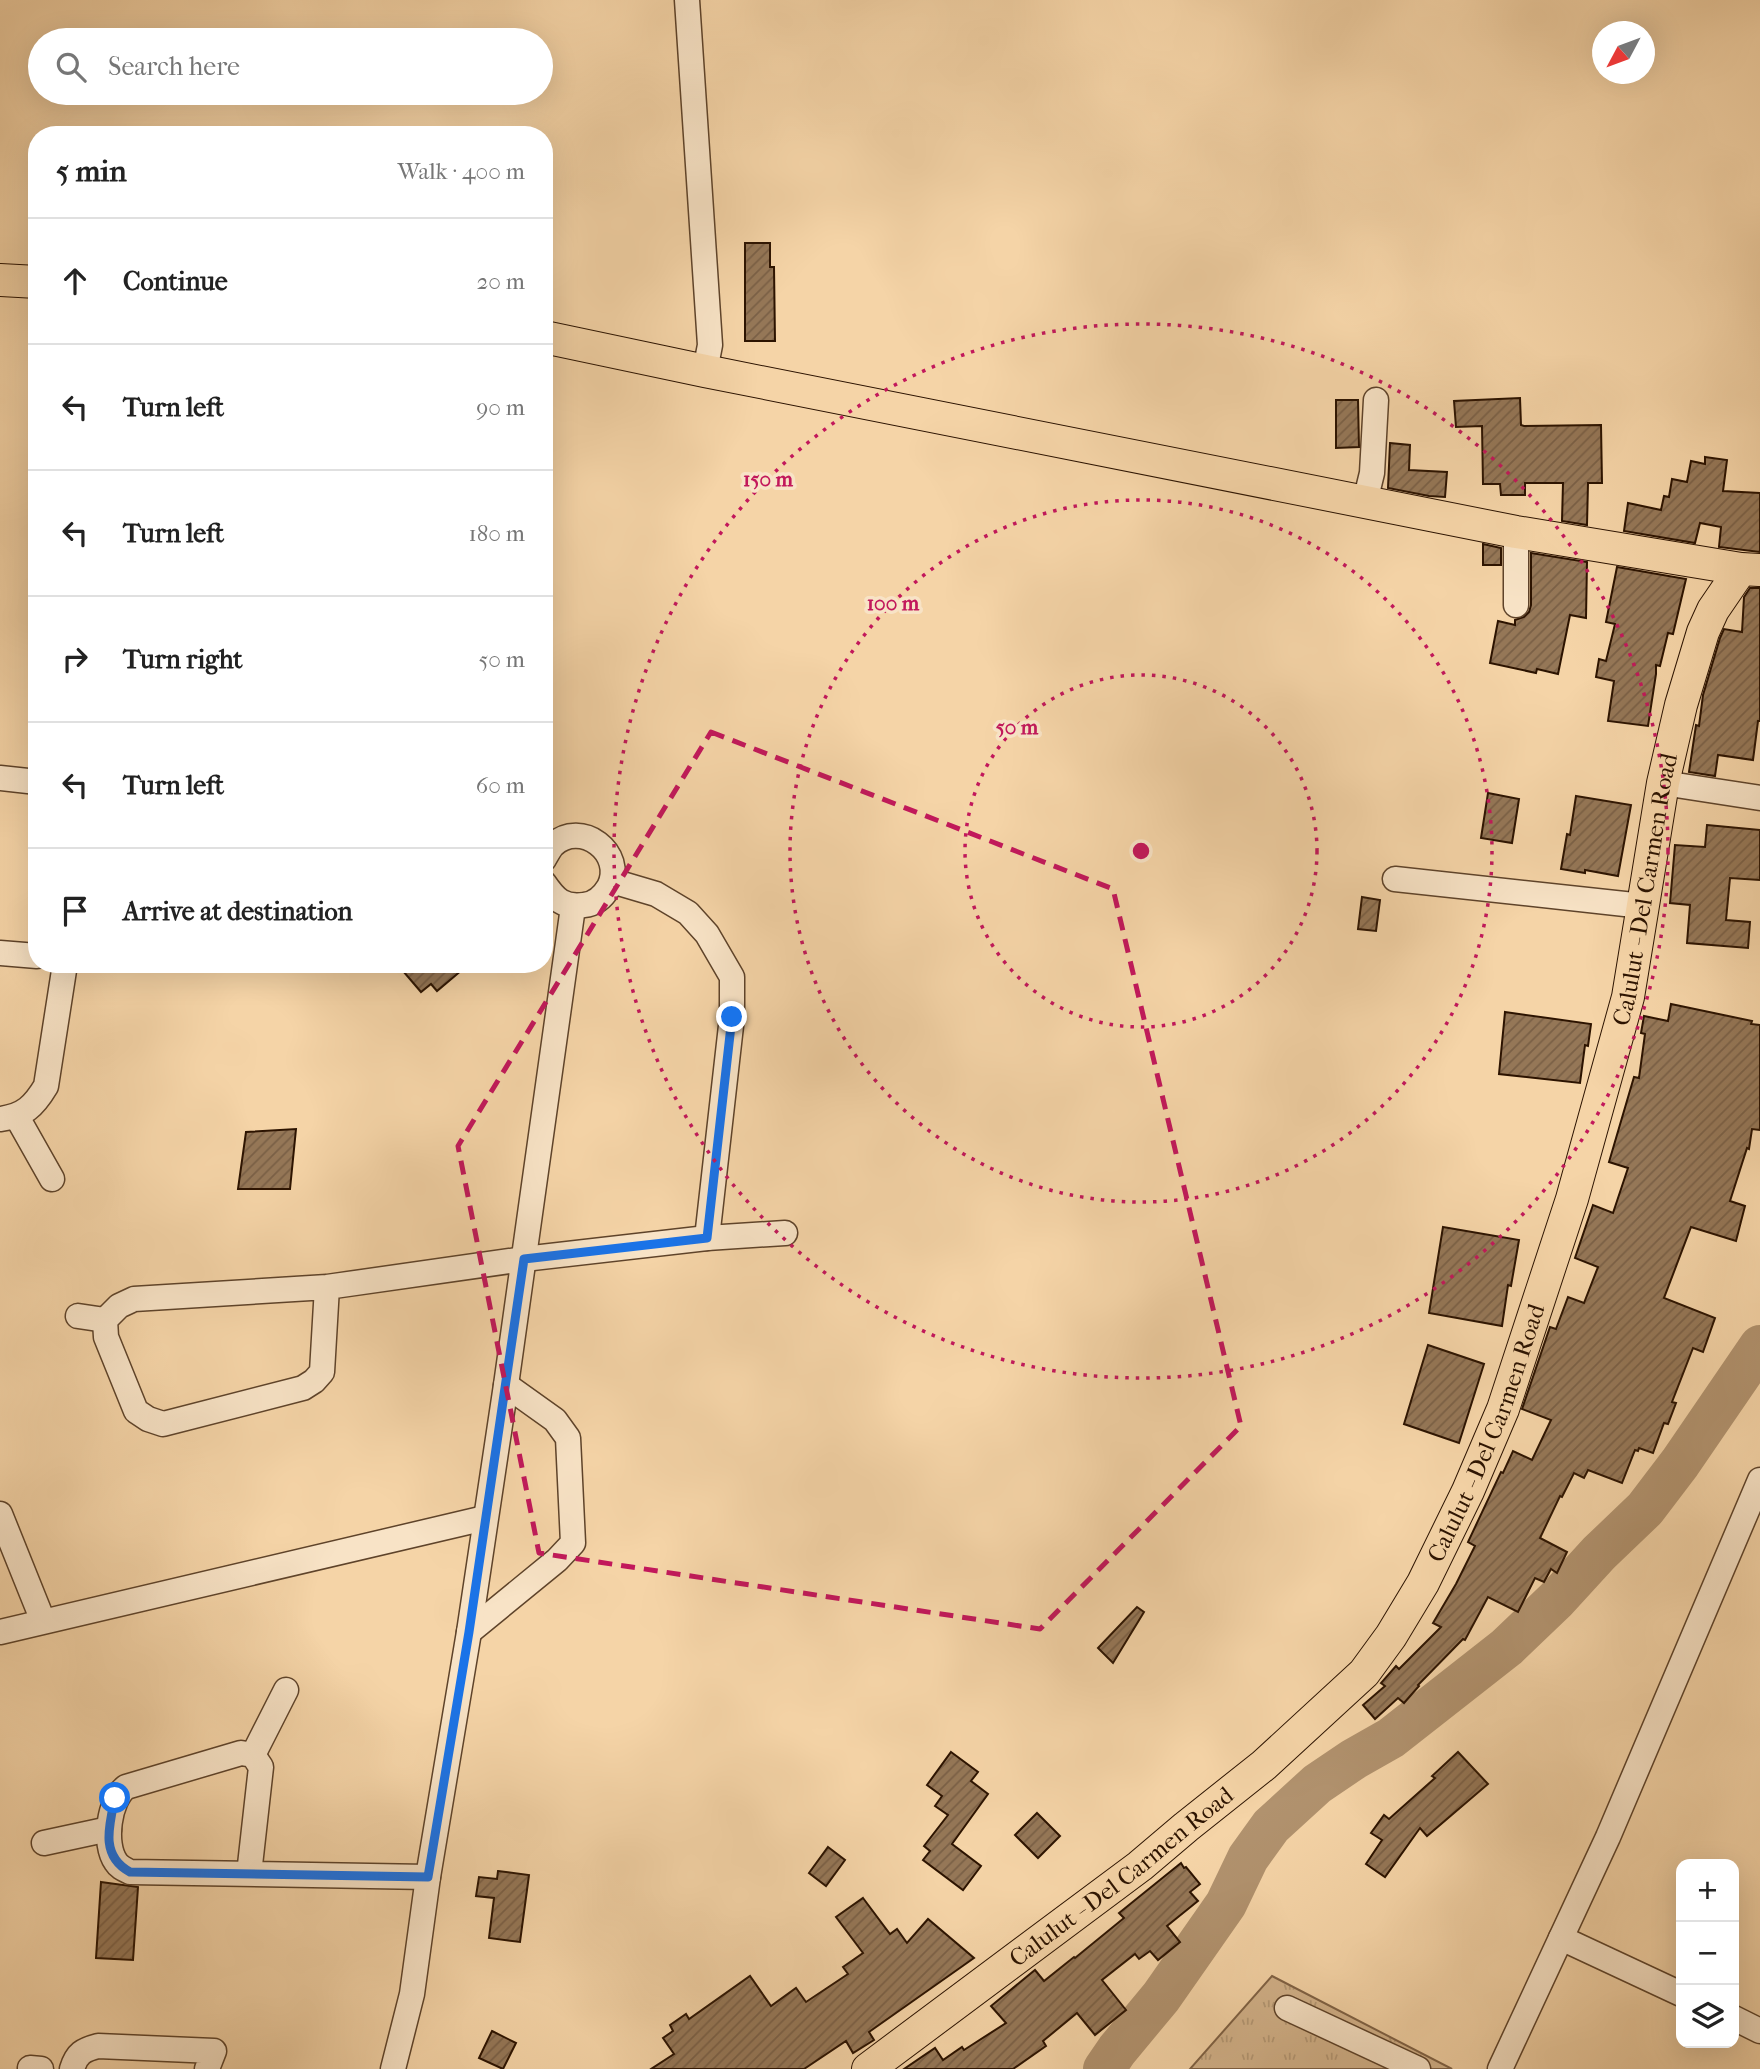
<!DOCTYPE html>
<html lang="en">
<head>
<meta charset="utf-8">
<style>
  :root { --surface:#fff; --page:#f6f6f6; --text:#222; --muted:#767676; --line:#e0e0e0 }
  body { margin:0; font-family:"IM FELL French Canon",serif; background:var(--page); color:var(--text) }
  .controls { position:absolute; right:21px; bottom:21px; display:grid; overflow:hidden; border-radius:14px; box-shadow:0 7px 28px #0002 }
  .controls button { width:63px; height:63px; display:grid; place-items:center; padding:0; border:0; border-bottom:2px solid var(--line); background:var(--surface); color:var(--text); font:35px sans-serif }
  .compass { position:absolute; left:1592px; top:21px; width:63px; height:63px; border-radius:50%; background:var(--surface); box-shadow:0 7px 28px #0002; rotate:229deg }
  .stop { position:absolute; width:21px; height:21px; margin:-16px; border:5px solid #1a73e8; border-radius:50%; background:#fff }
  .stop.end { background:#1a73e8; border-color:#fff; box-shadow:0 2px 7px #0008 }
  .list { margin:0; padding:0; list-style:none }
  h2 { display:flex; justify-content:space-between; align-items:center; height:91px; margin:0; padding:0 28px; font-size:30px }
  h2 small { font-size:23px; font-weight:400; color:var(--muted) }
  .list li { display:grid; grid-template-columns:46px 1fr auto; gap:21px; align-items:center; box-sizing:border-box; height:126px; padding:0 28px; border-top:2px solid var(--line) }
  .list b { display:block; font-size:26px; white-space:nowrap }
  .list em { font-size:23px; font-style:normal; color:var(--muted) }
  .icon { flex:none; width:38px; height:38px; fill:none; stroke:currentColor; stroke-width:2; stroke-linecap:round; stroke-linejoin:round }
  .map { position:relative; flex:none; width:1760px; height:2069px; overflow:hidden }
  .search { position:absolute; background:var(--surface); box-shadow:0 7px 28px #0002; left:28px; top:28px; width:525px; height:77px; display:flex; align-items:center; gap:18px; box-sizing:border-box; padding:0 24px; border-radius:38px; color:var(--muted); font-size:26px }
  .panel { position:absolute; background:var(--surface); box-shadow:0 7px 28px #0002; left:28px; top:126px; width:525px; height:847px; border-radius:28px }
  .map>svg:first-child { display:block }
  .grass { fill:url(#grass-tufts); stroke:#806346; stroke-width:2 }
  .lines { fill:none; stroke-linecap:round; stroke-linejoin:round }
  .river { stroke:#b1926e; stroke-width:42 }
  .building { fill:url(#building-hatch); stroke:#2c1300; stroke-width:2 }
  .minor-casing { stroke:#5e432a; stroke-width:27 }
  .major-casing { stroke:#2c1300; stroke-width:34 }
  .minor { stroke:#f8e3c6; stroke-width:24 }
  .major { stroke:#f5d4a7; stroke-width:32 }
  .route { stroke:#1a73e8; stroke-width:9 }
  .marked { fill:none; stroke:#c2185b; stroke-width:5; stroke-dasharray:14 9; stroke-linejoin:round }
  .ring { fill:none; stroke:#c2185b; stroke-width:3.5; stroke-dasharray:3.5 7 }
  .labels { text-anchor:middle; dominant-baseline:central; stroke-width:7; stroke-linejoin:round; paint-order:stroke }
  .street-label { font-size:24px; fill:#2c1300; stroke:#f8e3c6 }
  .centre { fill:#c2185b; stroke:#f8e3c6; stroke-width:3.5 }
  .ring-label { font-size:21px; text-anchor:middle; font-weight:bold; fill:#c2185b; stroke:#f8e3c6; stroke-width:7; stroke-linejoin:round; paint-order:stroke }
</style>
</head>
<body>
<div class="map">
<svg width="1760" height="2069" viewBox="0 0 1760 2069">
  <defs>
    <pattern id="grass-tufts" width="24" height="20" patternUnits="userSpaceOnUse" patternTransform="scale(1.75)"><rect width="24" height="20" fill="#d3b38b"/><path d="M3 7l-1-3M5 7V3M7 7l1-3M15 17l-1-3M17 17v-4M19 17l1-3" fill="none" stroke="#b59976"/></pattern>
    <pattern id="building-hatch" width="6" height="6" patternUnits="userSpaceOnUse" patternTransform="scale(1.75)"><rect width="6" height="6" fill="#957757"/><path d="M-1 1l2-2M0 6l6-6M5 7l2-2" fill="none" stroke="#7a6046"/></pattern>
  </defs>
  <rect width="100%" height="100%" fill="#f5d4a7"/>
  <filter id="stains"><feTurbulence type="fractalNoise" baseFrequency=".00286" numOctaves="4"/><feColorMatrix values="0 0 0 0 .2 0 0 0 0 .09 0 0 0 0 .02 0 0 0 .5 -.17"/></filter>
  <radialGradient id="worn" r=".72"><stop offset=".6" stop-color="#630" stop-opacity="0"/><stop offset="1" stop-color="#630" stop-opacity=".3"/></radialGradient>
  <!-- grass -->
  <path class="grass" d="M 1272,1976 L 1452,2069 L 1190,2069 Z"/>
  <g class="lines">
    <!-- river -->
    <path class="river" d="M 1104,2069 L 1117,2050 L 1161,1997 L 1226,1904 L 1248,1858 L 1271,1826 L 1317,1784 L 1354,1759 L 1391,1738 L 1507,1647 L 1556,1600 L 1599,1553 L 1645,1509 L 1680,1463 L 1760,1346"/>
  </g>
  <!-- building -->
  <g class="building">
    <path d="M 745,243 L 770,243 L 770,267 L 774,267 L 775,341 L 745,341 Z"/>
    <path d="M 1520,398 L 1521,425 L 1524,426 L 1601,425 L 1602,483 L 1588,483 L 1587,525 L 1562,521 L 1563,483 L 1525,483 L 1525,495 L 1501,495 L 1500,484 L 1483,484 L 1482,426 L 1456,427 L 1454,401 Z"/>
    <path d="M 1336,400 L 1358,400 L 1359,447 L 1336,448 Z"/>
    <path d="M 1390,443 L 1410,445 L 1409,470 L 1447,472 L 1445,497 L 1429,496 L 1388,488 Z"/>
    <path d="M 1705,457 L 1727,460 L 1723,491 L 1760,493 L 1760,552 L 1719,547 L 1721,527 L 1700,523 L 1695,543 L 1624,531 L 1628,503 L 1661,510 L 1664,496 L 1669,497 L 1672,479 L 1687,482 L 1691,461 L 1705,464 Z"/>
    <path d="M 1483,544 L 1501,548 L 1501,565 L 1483,565 Z"/>
    <path d="M 1531,553 L 1587,562 L 1586,618 L 1570,615 L 1558,674 L 1537,669 L 1536,673 L 1490,663 L 1498,621 L 1515,625 L 1515,620 L 1524,617 L 1529,612 L 1531,605 Z"/>
    <path d="M 1617,567 L 1686,579 L 1673,634 L 1668,633 L 1660,666 L 1656,665 L 1656,674 L 1648,726 L 1608,721 L 1614,681 L 1596,677 L 1599,659 L 1606,661 L 1615,624 L 1606,622 Z"/>
    <path d="M 1750,588 L 1760,588 L 1760,721 L 1758,721 L 1753,760 L 1718,755 L 1715,776 L 1689,772 L 1696,725 L 1699,726 L 1703,695 L 1720,638 L 1724,629 L 1742,632 L 1744,597 Z"/>
    <path d="M 1488,793 L 1519,799 L 1512,843 L 1481,838 Z"/>
    <path d="M 1576,796 L 1631,805 L 1618,876 L 1585,870 L 1585,873 L 1561,869 L 1567,834 L 1570,835 Z"/>
    <path d="M 1707,825 L 1760,830 L 1760,880 L 1730,878 L 1726,920 L 1750,922 L 1748,948 L 1687,943 L 1690,905 L 1670,903 L 1675,845 L 1705,847 Z"/>
    <path d="M 1362,897 L 1380,900 L 1376,931 L 1358,929 Z"/>
    <path d="M 397,964 L 469,964 L 437,991 L 431,984 L 421,992 Z"/>
    <path d="M 1671,1004 L 1752,1021 L 1751,1024 L 1760,1025 L 1760,1130 L 1752,1129 L 1749,1149 L 1747,1148 L 1730,1201 L 1745,1206 L 1736,1241 L 1691,1227 L 1664,1298 L 1715,1318 L 1703,1352 L 1693,1348 L 1672,1402 L 1676,1403 L 1668,1424 L 1664,1423 L 1653,1453 L 1639,1448 L 1638,1451 L 1635,1450 L 1622,1483 L 1588,1470 L 1584,1478 L 1574,1473 L 1562,1497 L 1560,1496 L 1540,1538 L 1567,1552 L 1557,1573 L 1551,1569 L 1544,1582 L 1535,1578 L 1518,1612 L 1488,1597 L 1465,1640 L 1463,1639 L 1418,1685 L 1419,1686 L 1404,1703 L 1398,1698 L 1375,1719 L 1363,1705 L 1385,1686 L 1381,1683 L 1396,1666 L 1399,1669 L 1441,1627 L 1433,1623 L 1456,1584 L 1475,1546 L 1468,1542 L 1501,1472 L 1503,1473 L 1513,1451 L 1532,1460 L 1551,1420 L 1522,1409 L 1550,1327 L 1556,1329 L 1568,1297 L 1584,1303 L 1598,1267 L 1575,1258 L 1593,1205 L 1613,1213 L 1628,1168 L 1609,1162 L 1634,1077 L 1639,1078 L 1645,1034 L 1641,1033 L 1644,1016 L 1668,1021 Z"/>
    <path d="M 1505,1012 L 1591,1024 L 1588,1046 L 1585,1045 L 1580,1083 L 1499,1074 Z"/>
    <path d="M 296,1129 L 290,1189 L 238,1189 L 246,1132 Z"/>
    <path d="M 1443,1227 L 1519,1240 L 1511,1286 L 1508,1285 L 1502,1326 L 1429,1313 Z"/>
    <path d="M 1428,1345 L 1484,1364 L 1459,1443 L 1404,1424 Z"/>
    <path d="M 1137,1607 L 1144,1612 L 1113,1663 L 1098,1648 Z"/>
    <path d="M 951,1752 L 978,1772 L 971,1781 L 988,1794 L 952,1844 L 981,1866 L 963,1890 L 923,1860 L 930,1851 L 924,1846 L 948,1815 L 935,1806 L 942,1796 L 927,1785 Z"/>
    <path d="M 1458,1752 L 1488,1784 L 1427,1836 L 1420,1828 L 1385,1877 L 1366,1864 L 1382,1840 L 1371,1833 L 1384,1815 L 1389,1819 L 1435,1778 L 1432,1776 Z"/>
    <path d="M 1037,1813 L 1060,1836 L 1038,1858 L 1015,1835 Z"/>
    <path d="M 828,1847 L 845,1860 L 826,1886 L 809,1873 Z"/>
    <path d="M 1181,1863 L 1184,1868 L 1186,1867 L 1200,1884 L 1190,1892 L 1198,1901 L 1167,1926 L 1180,1942 L 1158,1960 L 1150,1951 L 1139,1959 L 1135,1954 L 1102,1980 L 1126,2010 L 1095,2035 L 1077,2013 L 1043,2041 L 1046,2046 L 1013,2069 L 904,2069 L 935,2048 L 943,2060 L 962,2047 L 964,2050 L 1006,2023 L 991,2006 L 1035,1970 L 1044,1981 L 1074,1957 L 1075,1958 L 1124,1918 L 1119,1913 Z"/>
    <path d="M 498,1871 L 529,1875 L 520,1942 L 489,1938 L 494,1898 L 476,1896 L 479,1877 L 497,1879 Z"/>
    <path d="M 101,1882 L 138,1887 L 133,1960 L 96,1958 Z"/>
    <path d="M 863,1898 L 890,1934 L 897,1929 L 907,1943 L 928,1919 L 974,1958 L 869,2032 L 874,2040 L 853,2053 L 846,2041 L 804,2069 L 651,2069 L 674,2054 L 663,2038 L 673,2031 L 670,2025 L 686,2014 L 689,2019 L 750,1976 L 771,2006 L 796,1988 L 806,2002 L 848,1974 L 843,1967 L 863,1953 L 836,1917 Z"/>
    <path d="M 492,2031 L 516,2043 L 503,2069 L 479,2058 Z"/>
  </g>
  <g class="lines">
    <defs>
      <g id="minor">
        <path d="M 687,0 L 710,345 L 705,371"/>
        <path d="M 1365,502 L 1372,473 L 1376,400"/>
        <path d="M 1516,605 L 1516,532"/>
        <path d="M 0,778 L 37,782"/>
        <path d="M 1663,783 L 1760,798"/>
        <path d="M 544,859 C 547,854 550,848 553,845 C 581,819 626,853 609,887 C 603,897 595,904 584,905 C 563,908 555,899 544,883"/>
        <path d="M 1395,879 L 1643,906"/>
        <path d="M 612,881 L 656,894 L 688,913 L 707,934 L 732,977 L 732,1017 L 707,1238"/>
        <path d="M 0,953 L 37,956"/>
        <path d="M 17,1117 L 52,1179"/>
        <path d="M 0,1119 C 24,1116 34,1106 46,1086 L 65,964"/>
        <path d="M 327,1287 L 322,1372 L 314,1381 L 303,1388 L 163,1424 L 148,1419 L 136,1411 L 106,1337 L 105,1320 L 119,1306 L 134,1299 L 327,1287 L 524,1259 L 707,1238 L 785,1233"/>
        <path d="M 78,1316 L 105,1320"/>
        <path d="M 0,1514 L 43,1621"/>
        <path d="M 0,1632 L 485,1518"/>
        <path d="M 469,1632 L 557,1560 L 573,1543 L 568,1438 L 555,1420 L 506,1385"/>
        <path d="M 253,1755 L 286,1690"/>
        <path d="M 44,1843 L 109,1829"/>
        <path d="M 249,1874 L 261,1767 L 253,1755 L 241,1753 L 126,1787 C 109,1800 103,1844 116,1862 C 119,1867 124,1869 130,1872 L 428,1877"/>
        <path d="M 1561,1938 L 1681,1994"/>
        <path d="M 1287,2008 L 1418,2069"/>
        <path d="M 1734,2018 L 1760,2031"/>
        <path d="M 30,2068 L 41,2069"/>
        <path d="M 72,2069 C 77,2053 83,2050 98,2046 L 214,2051 L 207,2069"/>
        <path d="M 393,2069 L 412,1994 L 428,1877 L 469,1632 L 506,1385 L 573,907"/>
        <path d="M 1500,2069 L 1608,1837 L 1760,1480"/>
      </g>
      <g id="major">
        <path d="M 0,280 L 37,282"/>
        <path d="M 544,337 L 705,371 L 1516,532 L 1741,569 L 1759,570"/>
        <path id="s1" d="M 868,2069 L 1140,1866 L 1186,1827 L 1264,1765 L 1364,1673 L 1391,1636 L 1423,1583 L 1468,1491 L 1503,1409 L 1572,1199 L 1628,997 L 1663,783 L 1681,705 L 1703,632 L 1713,610 L 1741,569"/>
      </g>
    </defs>
    <!-- minor casing -->
    <use href="#minor" class="minor-casing"/>
    <!-- major casing -->
    <use href="#major" class="major-casing"/>
    <!-- minor -->
    <use href="#minor" class="minor"/>
    <!-- major -->
    <use href="#major" class="major"/>
  </g>
  <g class="lines">
    <!-- route -->
    <path class="route" d="M 115,1798 C 109,1826 100,1856 130,1872 L 428,1877 L 469,1632 L 524,1259 L 707,1238 L 732,1017"/>
  </g>
  <!-- marked area -->
  <path class="marked" d="M 711,732 L 1113,889 L 1241,1426 L 1040,1629 L 539,1553 L 458,1146 Z"/>
  <!-- distance rings -->
  <g class="ring">
    <circle cx="1141" cy="851" r="176"/>
    <circle cx="1141" cy="851" r="351"/>
    <circle cx="1141" cy="851" r="527"/>
  </g>
  <g class="labels">
    <!-- street labels -->
    <g class="street-label">
      <text stroke="none"><textPath href="#s1" startOffset="1474">Calulut - Del Carmen Road</textPath></text>
      <text stroke="none"><textPath href="#s1" startOffset="906">Calulut - Del Carmen Road</textPath></text>
      <text stroke="none"><textPath href="#s1" startOffset="318">Calulut - Del Carmen Road</textPath></text>
    </g>
  </g>
  <circle cx="1141" cy="851" r="10" class="centre"/>
  <g class="ring-label">
    <text x="768" y="486">150 m</text>
    <text x="893" y="610">100 m</text>
    <text x="1017" y="734">50 m</text>
  </g>
  <rect width="100%" height="100%" filter="url(#stains)"/>
  <rect width="100%" height="100%" fill="url(#worn)"/>
</svg>
<div class="controls">
<button>+</button>
<button>−</button>
<button><svg class="icon" aria-label="layers" viewBox="0 0 24 24"><path d="M12 4l9 5-9 5-9-5zM3 14l9 5 9-5"/></svg></button>
</div>
<svg class="compass" viewBox="-18 -18 36 36"><path d="M0-13l5 13h-10z" fill="#e53935"/><path d="M0 13l5-13h-10z" fill="#767676"/></svg>
<div class="stop" style="left:115px;top:1798px"></div>
<div class="stop end" style="left:732px;top:1017px"></div>
<div class="search"><svg class="icon" aria-label="search" viewBox="0 0 24 24"><circle cx="10" cy="10" r="6"/><path d="M15 15l6 6"/></svg>Search here</div>
<section class="panel">
<h2>5 min<small>Walk · 400 m</small></h2>
<ul class="list">
<li><svg class="icon" aria-label="ahead" viewBox="0 0 24 24"><path d="M12 20V5M6 11l6-6 6 6"/></svg><div><b>Continue</b></div><em>20 m</em></li>
<li><svg class="icon" aria-label="left" viewBox="0 0 24 24"><path d="M17 20v-9H6M10 6l-5 5 5 5"/></svg><div><b>Turn left</b></div><em>90 m</em></li>
<li><svg class="icon" aria-label="left" viewBox="0 0 24 24"><path d="M17 20v-9H6M10 6l-5 5 5 5"/></svg><div><b>Turn left</b></div><em>180 m</em></li>
<li><svg class="icon" aria-label="right" viewBox="0 0 24 24"><path d="M7 20v-9h11M14 6l5 5-5 5"/></svg><div><b>Turn right</b></div><em>50 m</em></li>
<li><svg class="icon" aria-label="left" viewBox="0 0 24 24"><path d="M17 20v-9H6M10 6l-5 5 5 5"/></svg><div><b>Turn left</b></div><em>60 m</em></li>
<li><svg class="icon" aria-label="arrive" viewBox="0 0 24 24"><path d="M6 21V4h12l-3 4 3 4H6"/></svg><div><b>Arrive at destination</b></div></li>
</ul>
</section>
</div>
</body>
</html>
